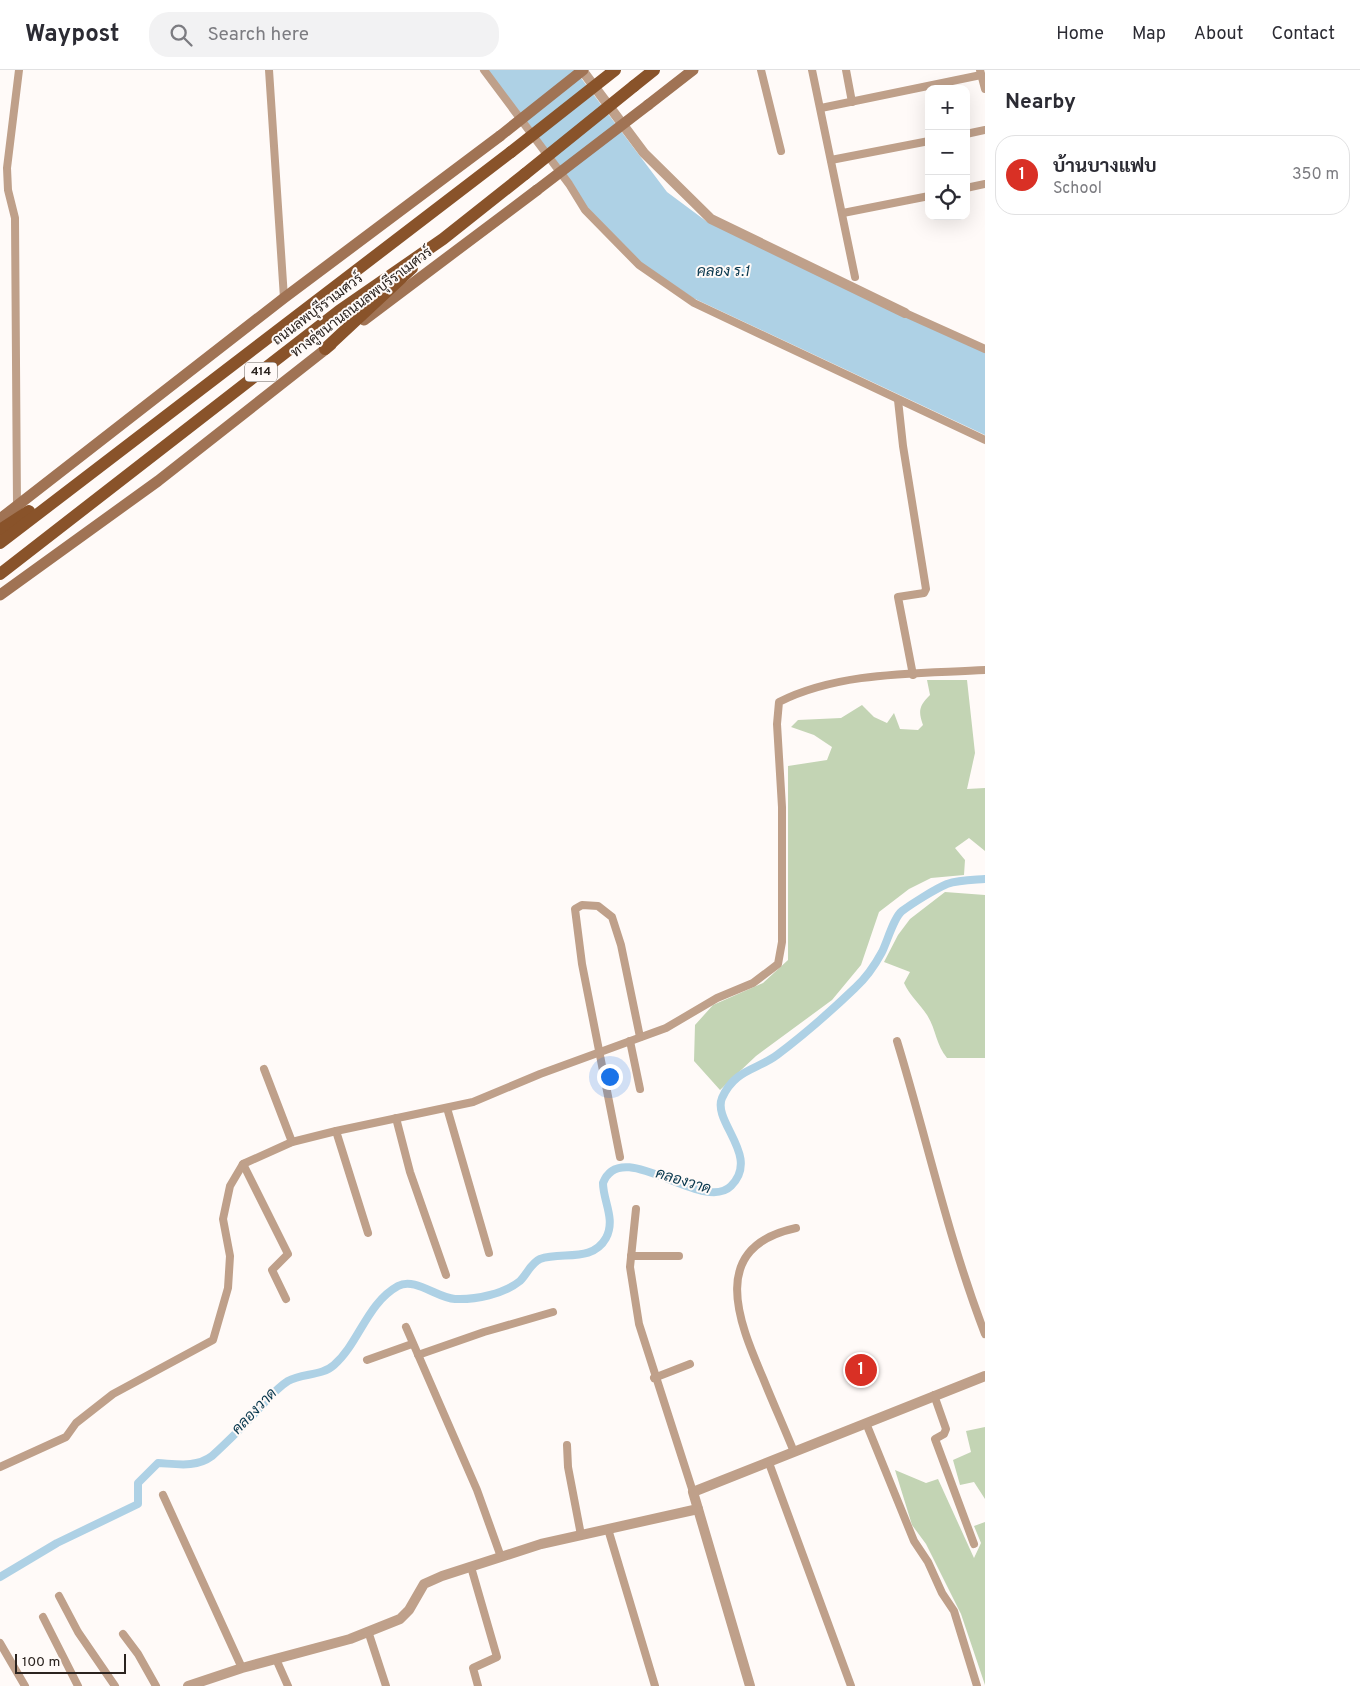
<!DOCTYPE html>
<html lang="en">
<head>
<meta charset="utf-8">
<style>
  :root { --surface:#fff; --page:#f2f2f3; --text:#2b2b33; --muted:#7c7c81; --line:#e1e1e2; --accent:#d93025 }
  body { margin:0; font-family:Overpass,Sarabun,sans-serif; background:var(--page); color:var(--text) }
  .controls { position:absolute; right:15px; top:15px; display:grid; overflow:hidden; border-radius:10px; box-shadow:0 5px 20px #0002 }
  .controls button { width:45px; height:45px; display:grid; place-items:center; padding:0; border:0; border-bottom:1px solid var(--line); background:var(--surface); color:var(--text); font:25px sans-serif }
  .scale { position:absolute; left:15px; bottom:12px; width:111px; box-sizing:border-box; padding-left:5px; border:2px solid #2b231f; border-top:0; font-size:14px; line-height:18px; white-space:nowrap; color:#2b231f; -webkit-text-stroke:4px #fffaf8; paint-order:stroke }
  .you { position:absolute; left:609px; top:1006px; width:18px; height:18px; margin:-12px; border:4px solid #fff; border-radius:50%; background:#1a73e8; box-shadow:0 0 0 8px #1a73e833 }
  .badge { display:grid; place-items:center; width:32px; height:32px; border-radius:50%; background:var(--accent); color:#fff; font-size:16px; font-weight:700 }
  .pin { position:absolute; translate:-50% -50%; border:2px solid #fff; box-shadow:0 1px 5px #0006 }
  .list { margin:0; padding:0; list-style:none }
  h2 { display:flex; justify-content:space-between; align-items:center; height:65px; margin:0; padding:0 20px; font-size:21px }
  h2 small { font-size:16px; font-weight:400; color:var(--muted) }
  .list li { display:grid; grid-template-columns:32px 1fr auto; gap:15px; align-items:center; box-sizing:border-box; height:80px; margin:0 10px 10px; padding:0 10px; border:1px solid var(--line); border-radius:20px }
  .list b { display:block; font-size:19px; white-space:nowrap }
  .list p { margin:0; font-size:16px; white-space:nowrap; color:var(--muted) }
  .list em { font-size:16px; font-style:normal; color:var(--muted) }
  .icon { flex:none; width:28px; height:28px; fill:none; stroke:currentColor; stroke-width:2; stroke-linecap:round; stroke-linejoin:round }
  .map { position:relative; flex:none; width:985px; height:1616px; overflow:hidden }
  header { display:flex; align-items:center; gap:30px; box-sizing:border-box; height:70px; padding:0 25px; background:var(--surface); border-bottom:1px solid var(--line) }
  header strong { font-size:24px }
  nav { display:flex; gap:28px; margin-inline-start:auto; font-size:18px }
  .search { width:350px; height:45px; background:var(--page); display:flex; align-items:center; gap:12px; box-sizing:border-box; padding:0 18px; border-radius:20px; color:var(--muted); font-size:19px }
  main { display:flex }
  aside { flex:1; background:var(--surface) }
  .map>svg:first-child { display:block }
  .forest { fill:#c3d4b4 }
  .water { fill:#aed1e5 }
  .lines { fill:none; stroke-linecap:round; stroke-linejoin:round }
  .canal { stroke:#aed1e5; stroke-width:8 }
  .minor { stroke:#bfa08a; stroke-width:8 }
  .tertiary { stroke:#bfa08a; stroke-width:10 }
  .secondary { stroke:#a07354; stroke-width:11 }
  .primary { stroke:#89532a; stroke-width:12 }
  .secondary-bridge { stroke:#a07354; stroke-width:11 }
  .primary-bridge { stroke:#89532a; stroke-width:12 }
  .labels { text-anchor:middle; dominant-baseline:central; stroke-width:4; stroke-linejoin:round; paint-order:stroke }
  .shield { fill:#fffaf8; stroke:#6b6460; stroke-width:1 }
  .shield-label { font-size:12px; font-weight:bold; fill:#2b231f }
  .street-label { font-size:14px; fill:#2b231f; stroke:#fffaf8 }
  .water-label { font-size:15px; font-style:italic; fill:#08374d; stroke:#fffaf8 }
</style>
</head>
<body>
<header>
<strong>Waypost</strong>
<div class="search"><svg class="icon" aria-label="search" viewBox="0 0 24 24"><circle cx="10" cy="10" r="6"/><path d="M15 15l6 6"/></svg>Search here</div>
<nav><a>Home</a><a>Map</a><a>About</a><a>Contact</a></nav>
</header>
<main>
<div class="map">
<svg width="985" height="1616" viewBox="0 0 985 1616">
  <rect width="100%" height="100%" fill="#fffaf8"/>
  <!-- forest -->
  <g class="forest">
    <path d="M 927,610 L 967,610 L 975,683 L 967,719 L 985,718 L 985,781 L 969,768 L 955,778 L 965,790 L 964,805 L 931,808 L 909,819 L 879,842 L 861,895 L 832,930 L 756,986 L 720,1020 L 694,991 L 695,955 L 713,935 L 763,913 L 788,890 L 788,696 L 827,690 L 832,677 L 814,665 L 791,657 L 798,650 L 841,648 L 862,635 L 874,647 L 887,653 L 894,643 L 900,659 L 918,660 L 923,655 C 918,641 919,636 930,625 Z"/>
    <path d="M 945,822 L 985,825 L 985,988 L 947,988 C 936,975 936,959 927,945 C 920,934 910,926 904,913 L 910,902 L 884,892 L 898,865 L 910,849 Z"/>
    <path d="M 985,1357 L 985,1429 L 974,1412 L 960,1415 L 953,1390 L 971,1382 L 966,1361 Z"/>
    <path d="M 895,1400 L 926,1413 L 938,1409 L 974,1488 L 981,1473 L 974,1456 L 985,1452 L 985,1615 L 961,1544 L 926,1474 L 912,1455 Z"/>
  </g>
  <!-- water -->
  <path class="water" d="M 487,0 L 575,0 L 667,122 L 706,151 L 985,282 L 985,365 L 693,228 L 641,193 L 588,141 Z"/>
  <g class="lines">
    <!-- canal -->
    <path class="canal" d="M 0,1507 L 57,1473 L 138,1434 L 138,1413 L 158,1393 C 177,1394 196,1398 212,1386 C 227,1372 242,1358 255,1343 C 265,1333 275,1319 288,1311 C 302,1303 322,1306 334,1295 C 359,1273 367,1233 398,1216 C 415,1207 437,1228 455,1229 C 475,1230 504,1224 520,1211 C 527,1204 531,1193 540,1189 C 562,1181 592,1193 606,1168 C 616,1149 603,1131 603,1113 C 621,1065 703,1144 731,1116 C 761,1086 712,1052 722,1028 C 735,999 757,1000 777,985 C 805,964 830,942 855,918 C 866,908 875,895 882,882 C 887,872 894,847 902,841 C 913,833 935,819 947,814 C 959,810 973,810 985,809"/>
    <!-- minor -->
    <g class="minor">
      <path d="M 269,0 L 284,228"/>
      <path d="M 484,0 L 569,114 L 585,140 L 639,195 L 694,233 L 985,370"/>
      <path d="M 761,0 L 781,81"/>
      <path d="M 812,0 L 855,207"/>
      <path d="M 846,0 L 852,32"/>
      <path d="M 980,0 L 985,19"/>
      <path d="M 821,38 L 981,5"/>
      <path d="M 966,64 L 985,60"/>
      <path d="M 831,90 L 929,71"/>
      <path d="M 966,118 L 985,114"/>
      <path d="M 843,143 L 929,126"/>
      <path d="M 905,243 L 985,279"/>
      <path d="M 898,330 L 903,376 L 926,519 L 924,523 L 898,527 L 913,605"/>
      <path d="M 17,435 L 15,148 L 8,120 L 7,98 L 19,0"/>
      <path d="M 630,971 L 640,1019"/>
      <path d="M 897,971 C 927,1069 948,1168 985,1264"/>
      <path d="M 264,999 L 292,1072"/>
      <path d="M 447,1038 L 489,1183"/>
      <path d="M 396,1048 L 410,1102 L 446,1205"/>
      <path d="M 336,1061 L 368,1163"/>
      <path d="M 620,1087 L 582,894 L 575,839 L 582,835 L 598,836 L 612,847 L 621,875 L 640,967"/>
      <path d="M 243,1094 L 288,1184 L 272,1200 L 286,1229"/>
      <path d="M 636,1139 L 630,1197 L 639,1254 L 693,1422"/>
      <path d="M 631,1186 L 679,1186"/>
      <path d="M 406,1257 L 477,1420 L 501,1487"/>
      <path d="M 418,1285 L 484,1262 L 553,1242"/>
      <path d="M 367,1290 L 412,1274"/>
      <path d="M 654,1308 L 690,1294"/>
      <path d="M 934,1325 L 946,1359 L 944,1364 L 935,1369 L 974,1474"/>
      <path d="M 866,1353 L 914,1471 L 928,1492 L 942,1523 L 954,1541 L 977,1616"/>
      <path d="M 567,1375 L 568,1397 L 581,1465"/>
      <path d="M 794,1382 C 784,1357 773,1333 763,1308 C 738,1250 708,1177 796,1158"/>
      <path d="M 769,1393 L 851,1616"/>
      <path d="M 0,1397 L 66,1367 L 76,1353 L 113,1324 L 213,1270 L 228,1218 L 230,1186 L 223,1149 L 230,1116 L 243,1094 L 292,1072 L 336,1061 L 473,1032 L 540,1004 L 666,958 L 717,928 L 753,913 L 778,894 L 782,872 L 782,737 L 777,654 L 779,632 C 840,601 918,604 985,600"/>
      <path d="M 163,1425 L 242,1598"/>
      <path d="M 608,1459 L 655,1616"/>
      <path d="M 471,1497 L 497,1587 L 473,1598 L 478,1616"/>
      <path d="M 59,1526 L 78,1562 L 115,1616"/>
      <path d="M 43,1547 L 78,1616"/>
      <path d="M 368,1561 L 386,1616"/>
      <path d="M 123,1564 L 138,1584 L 156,1616"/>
      <path d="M 0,1573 L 25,1616"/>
      <path d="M 276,1589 L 288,1616"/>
    </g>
    <!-- tertiary -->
    <g class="tertiary">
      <path d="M 582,0 L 644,83 L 711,149 L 905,243"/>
      <path d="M 698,1439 L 750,1616"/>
      <path d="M 188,1616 L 242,1598 L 350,1569 L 400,1549 L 409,1540 L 424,1514 L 442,1506 L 541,1474 L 698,1439 L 693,1422 L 985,1306"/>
    </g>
    <!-- secondary -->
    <g class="secondary">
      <path d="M 648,35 L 693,0"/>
      <path d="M 364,250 L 537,120"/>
      <path d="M 0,449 L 284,228 L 500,66"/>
      <path d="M 0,525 L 158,411 L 331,275"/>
    </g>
    <!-- primary -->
    <g class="primary">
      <path d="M 634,16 L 654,0"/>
      <path d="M 325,279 L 412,198"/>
      <path d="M 0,460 L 29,441"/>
      <path d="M 0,473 L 511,82"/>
      <path d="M 0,504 L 339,241 L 443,169 L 525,104"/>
    </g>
    <!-- secondary-bridge -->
    <g class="secondary-bridge">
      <path d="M 500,66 L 583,0"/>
      <path d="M 537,120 L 648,35"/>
    </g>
    <!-- primary-bridge -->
    <g class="primary-bridge">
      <path d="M 511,82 L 615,0"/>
      <path d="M 525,104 L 634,16"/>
    </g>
  </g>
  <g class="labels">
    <!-- shield labels -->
    <rect class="shield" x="245" y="292.5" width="32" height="19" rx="4"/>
    <g class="shield-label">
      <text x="261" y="302">414</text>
    </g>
    <!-- street labels -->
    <g class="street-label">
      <text transform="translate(362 233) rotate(-37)">ทางคู่ขนานถนนลพบุรีราเมศวร์</text>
      <text transform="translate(318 240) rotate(-37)">ถนนลพบุรีราเมศวร์</text>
    </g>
    <!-- water labels -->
    <g class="water-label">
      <text x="723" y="202">คลอง ร.1</text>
      <text transform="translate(683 1112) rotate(17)">คลองวาด</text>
      <text transform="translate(255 1342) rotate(-46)">คลองวาด</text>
    </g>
  </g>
</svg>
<div class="controls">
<button>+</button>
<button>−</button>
<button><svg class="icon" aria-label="locate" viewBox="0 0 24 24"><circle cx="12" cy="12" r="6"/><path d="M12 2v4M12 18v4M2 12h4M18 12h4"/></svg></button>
</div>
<div class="scale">100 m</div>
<div class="you"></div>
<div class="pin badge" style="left:861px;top:1300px">1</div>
</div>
<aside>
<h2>Nearby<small></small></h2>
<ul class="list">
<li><span class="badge">1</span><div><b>บ้านบางแฟบ</b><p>School</p></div><em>350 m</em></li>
</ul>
</aside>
</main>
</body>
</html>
